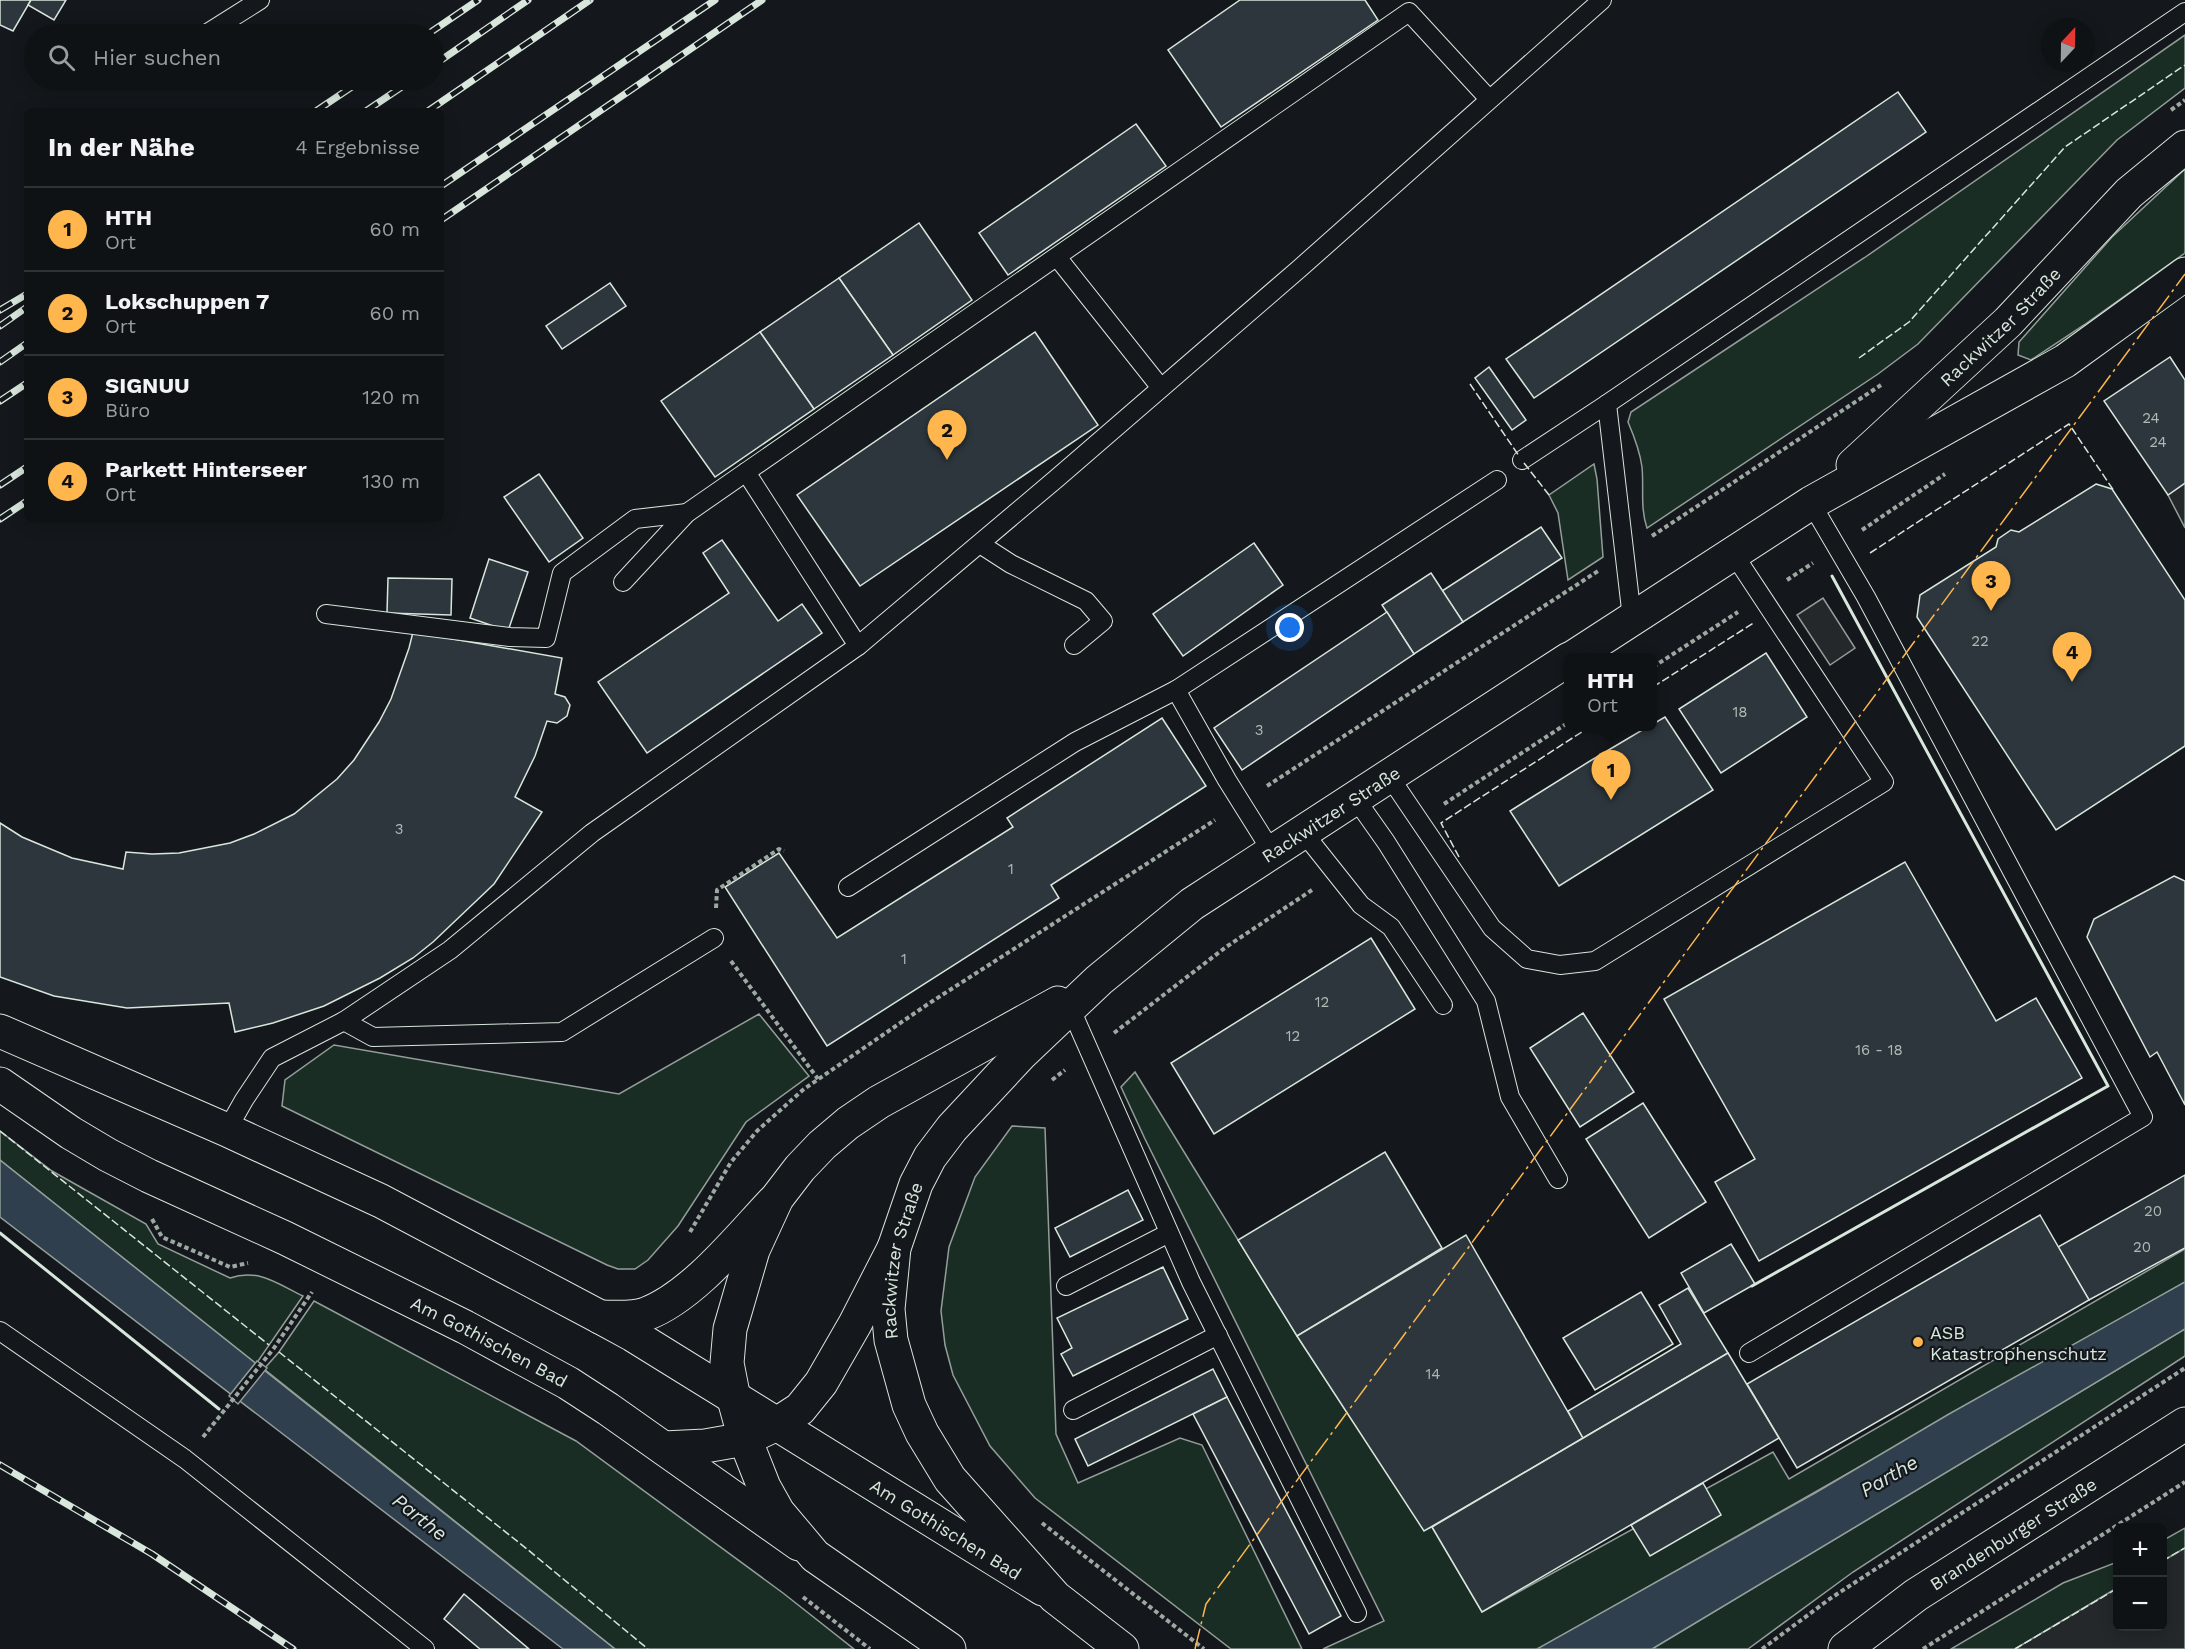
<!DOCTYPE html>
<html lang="de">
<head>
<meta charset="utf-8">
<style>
  :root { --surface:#0f1215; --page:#181b1e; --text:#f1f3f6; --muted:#9b9ea0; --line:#2f3234; --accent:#ffb74d }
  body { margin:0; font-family:"Work Sans",sans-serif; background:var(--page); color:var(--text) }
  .controls { position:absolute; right:18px; bottom:18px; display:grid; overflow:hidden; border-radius:9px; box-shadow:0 3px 15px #0003 }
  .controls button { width:54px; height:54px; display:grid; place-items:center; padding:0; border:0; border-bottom:2px solid var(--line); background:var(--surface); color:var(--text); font:30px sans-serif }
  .compass { position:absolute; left:2041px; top:18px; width:54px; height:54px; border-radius:50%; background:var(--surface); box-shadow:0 3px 15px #0003; rotate:22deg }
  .you { position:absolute; left:1290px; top:628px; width:21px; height:21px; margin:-15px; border:4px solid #fff; border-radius:50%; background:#1a73e8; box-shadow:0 0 0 9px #1a73e833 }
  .badge { display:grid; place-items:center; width:39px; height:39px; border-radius:50%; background:var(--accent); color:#111; font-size:20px; font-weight:700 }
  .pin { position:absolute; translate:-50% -50px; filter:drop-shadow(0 2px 3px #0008) }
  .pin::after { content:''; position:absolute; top:32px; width:21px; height:18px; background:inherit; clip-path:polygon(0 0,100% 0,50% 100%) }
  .popup { position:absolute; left:1564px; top:653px; width:93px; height:78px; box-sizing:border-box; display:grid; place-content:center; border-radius:9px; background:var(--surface); filter:drop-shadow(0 2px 4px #0005); font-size:20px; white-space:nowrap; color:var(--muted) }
  .popup b { font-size:22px; color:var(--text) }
  .popup::after { content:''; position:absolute; left:50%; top:100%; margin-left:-12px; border:12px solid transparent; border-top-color:var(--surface) }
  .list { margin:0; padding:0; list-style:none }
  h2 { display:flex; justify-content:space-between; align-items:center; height:78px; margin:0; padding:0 24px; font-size:26px }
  h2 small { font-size:20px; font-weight:400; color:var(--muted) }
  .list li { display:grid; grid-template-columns:39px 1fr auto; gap:18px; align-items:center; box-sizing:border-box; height:84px; padding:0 24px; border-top:2px solid var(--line) }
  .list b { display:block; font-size:22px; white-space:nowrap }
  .list p { margin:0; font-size:20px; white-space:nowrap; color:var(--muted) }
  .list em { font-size:20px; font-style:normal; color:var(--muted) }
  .icon { flex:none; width:33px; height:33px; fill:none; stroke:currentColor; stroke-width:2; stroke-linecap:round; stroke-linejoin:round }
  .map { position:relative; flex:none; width:2185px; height:1649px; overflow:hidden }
  .search { position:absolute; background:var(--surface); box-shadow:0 3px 15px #0003; left:24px; top:24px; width:420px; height:66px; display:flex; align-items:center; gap:15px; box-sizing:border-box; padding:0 21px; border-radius:33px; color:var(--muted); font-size:22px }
  .panel { position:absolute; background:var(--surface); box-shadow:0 3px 15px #0003; left:24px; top:108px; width:420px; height:414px; border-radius:9px }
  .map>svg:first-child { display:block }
  .green { fill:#1a2d24; stroke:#939e99; stroke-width:1.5 }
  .parking { fill:#24282b; stroke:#939e99; stroke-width:1.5 }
  .water { fill:#2f3f4d; stroke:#939e99; stroke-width:1.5 }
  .pier { fill:#14181c; stroke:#939e99; stroke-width:1.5 }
  .building { fill:#2c363c; stroke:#d8e6dc; stroke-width:1.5 }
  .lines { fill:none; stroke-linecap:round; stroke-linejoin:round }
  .lane-casing { stroke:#d8e6dc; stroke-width:20 }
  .secondary-casing { stroke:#d8e6dc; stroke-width:35 }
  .primary-casing { stroke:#d8e6dc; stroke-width:35 }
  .path { stroke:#9da8a2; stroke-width:4; stroke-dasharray:4.5 3; stroke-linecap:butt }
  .lane { stroke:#14181c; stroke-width:18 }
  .secondary { stroke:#14181c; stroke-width:33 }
  .primary { stroke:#14181c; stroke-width:33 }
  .rail-casing { stroke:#d8e6dc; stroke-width:7 }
  .rail { stroke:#14181c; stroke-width:4.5; stroke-dasharray:14; stroke-linecap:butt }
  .fence { stroke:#d8e6dc; stroke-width:1.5; stroke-dasharray:8 3; stroke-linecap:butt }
  .wall { stroke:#d8e6dc; stroke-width:3 }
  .power { stroke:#ffb74d; stroke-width:1.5; stroke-dasharray:21 4.5 3 4.5; stroke-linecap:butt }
  .poi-dot { fill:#ffb74d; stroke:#14181c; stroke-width:2 }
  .labels { text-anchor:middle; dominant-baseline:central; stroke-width:4.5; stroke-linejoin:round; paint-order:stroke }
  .number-label { font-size:15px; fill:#adbab4 }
  .street-label { font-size:18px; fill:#d8e6dc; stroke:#14181c }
  .poi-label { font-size:18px; fill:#d8e6dc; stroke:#14181c; text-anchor:start }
  .water-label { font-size:20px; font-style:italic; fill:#d8e6dc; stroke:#14181c }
</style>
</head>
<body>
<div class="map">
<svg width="2185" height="1649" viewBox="0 0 2185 1649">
  <rect width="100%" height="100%" fill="#14181c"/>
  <!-- green -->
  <g class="green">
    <path d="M 2185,35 L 2185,88 L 2117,140 L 1918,344 L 1878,374 L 1647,528 C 1640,508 1644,488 1642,467 C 1640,452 1634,436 1628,422 L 1631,412 L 1864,258 Z"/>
    <path d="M 2185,169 L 2185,253 L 2084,325 L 2031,360 L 2018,355 L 2019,342 L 2112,237 Z"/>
    <path d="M 1594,464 L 1597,479 L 1603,557 L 1568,580 L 1558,513 L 1549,495 Z"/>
    <path d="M 759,1014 L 809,1076 L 746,1122 L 678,1226 L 648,1260 L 635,1269 L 618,1269 L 607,1265 L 282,1106 L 285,1080 L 334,1045 L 619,1094 Z"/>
    <path d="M 1135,1072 L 1297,1336 L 1424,1530 L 1432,1527 L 1482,1612 L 1773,1452 L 1789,1479 L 2185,1249 L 2185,1282 L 1542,1647 L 1537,1649 L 1323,1649 L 1384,1621 L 1145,1139 L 1121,1087 Z"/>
    <path d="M 1012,1126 L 1045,1128 L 1056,1434 L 1078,1483 L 1180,1438 L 1202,1445 L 1302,1649 L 1231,1649 L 1035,1498 L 990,1446 L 953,1375 L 945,1345 L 941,1311 L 949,1247 L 975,1177 Z"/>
    <path d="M 0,1131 L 52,1171 L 146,1224 L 158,1244 L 230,1278 C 258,1268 278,1284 303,1296 L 256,1364 L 0,1160 Z"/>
    <path d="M 314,1301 L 576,1441 L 783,1593 L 854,1649 L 615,1649 L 264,1369 L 279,1352 Z"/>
    <path d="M 2185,1329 L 2185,1356 L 1853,1572 L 1748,1649 L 1652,1649 Z"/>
    <path d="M 2185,1528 L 2185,1548 L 2163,1561 L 2162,1541 Z"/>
    <path d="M 2117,1562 L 2117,1588 L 2015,1649 L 1951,1649 L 2063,1583 Z"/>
  </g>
  <!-- parking -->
  <g class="parking">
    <path d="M 2185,483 L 2185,528 L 2168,495 Z"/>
    <path d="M 1823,598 L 1855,648 L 1830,665 L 1797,615 Z"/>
    <path d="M 2185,1548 L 2185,1649 L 2015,1649 L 2117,1588 L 2118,1626 L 2162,1626 L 2163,1561 Z"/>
  </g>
  <!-- water -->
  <g class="water">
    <path d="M 0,1160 L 615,1649 L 563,1649 L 0,1217 Z"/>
    <path d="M 2185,1282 L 2185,1329 L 1652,1649 L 1537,1649 L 1815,1493 L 1949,1414 Z"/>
  </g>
  <!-- pier -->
  <path class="pier" d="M 257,1361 L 267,1368 L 238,1404 L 229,1396 Z"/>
  <!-- building -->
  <g class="building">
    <path d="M 0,0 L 31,0 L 13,31 L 0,25 Z"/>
    <path d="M 31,0 L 66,0 L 54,20 L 28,5 Z"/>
    <path d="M 1240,0 L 1365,0 L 1378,20 L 1221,127 L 1168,50 Z"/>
    <path d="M 1898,92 L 1926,132 L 1534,398 L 1506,359 Z"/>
    <path d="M 1136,124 L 1166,166 L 1008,275 L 979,233 Z"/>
    <path d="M 919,223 L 972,300 L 893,355 L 839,278 Z"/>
    <path d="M 839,278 L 893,355 L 814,409 L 760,332 Z"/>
    <path d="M 610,283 L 626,306 L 562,349 L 546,326 Z"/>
    <path d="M 760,332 L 814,409 L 715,477 L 661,401 Z"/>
    <path d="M 1035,332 L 1098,425 L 860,586 L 797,495 Z"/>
    <path d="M 2170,357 L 2185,380 L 2185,483 L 2168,495 L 2104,401 Z"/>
    <path d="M 1489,367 L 1526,420 L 1512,430 L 1475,378 Z"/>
    <path d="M 539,474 L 583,538 L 549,562 L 504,497 Z"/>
    <path d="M 2096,484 L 2112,489 L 2185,600 L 2185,746 L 2056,830 L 1917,617 L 1920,595 L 1996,547 L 1998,539 L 2011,530 L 2019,532 Z"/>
    <path d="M 1541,527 L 1562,558 L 1463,622 L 1442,591 Z"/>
    <path d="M 722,540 L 778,621 L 802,604 L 822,633 L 647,753 L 598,682 L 729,593 L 703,553 Z"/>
    <path d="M 1254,543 L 1283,585 L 1183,656 L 1153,614 Z"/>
    <path d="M 489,559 L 528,572 L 508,631 L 470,618 Z"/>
    <path d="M 1431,573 L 1463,622 L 1414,654 L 1382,605 Z"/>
    <path d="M 388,578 L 452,579 L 451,615 L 387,613 Z"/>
    <path d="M 1387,612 L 1414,654 L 1242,770 L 1214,728 Z"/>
    <path d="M 413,632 L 562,658 L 555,694 L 565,697 L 570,705 L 567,716 L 557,723 L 547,721 L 535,756 L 515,797 L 542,812 L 494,884 L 433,942 L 413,958 L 380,978 L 324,1006 L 273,1023 L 235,1032 L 229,1003 L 127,1008 L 54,996 L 0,977 L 0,823 L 22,837 L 72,858 L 123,869 L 126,852 L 152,854 L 179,853 L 230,843 L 254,834 L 294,814 L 337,779 L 354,760 L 379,722 L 391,699 L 409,648 Z"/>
    <path d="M 1766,653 L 1807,717 L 1721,773 L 1679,709 Z"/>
    <path d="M 1665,717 L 1713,790 L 1559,886 L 1510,811 L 1590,761 L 1649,726 L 1653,726 L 1653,724 Z"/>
    <path d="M 1162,718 L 1206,786 L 1051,885 L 1059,898 L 827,1046 L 725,887 L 779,853 L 837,938 L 1013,827 L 1007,818 Z"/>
    <path d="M 1905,862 L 1996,1021 L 2036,998 L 2082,1078 L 1759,1261 L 1715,1182 L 1755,1159 L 1664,999 Z"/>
    <path d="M 2174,876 L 2185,881 L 2185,1105 L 2157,1052 L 2150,1057 L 2087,937 L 2094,919 Z"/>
    <path d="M 1371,938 L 1415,1009 L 1214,1134 L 1171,1063 Z"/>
    <path d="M 1583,1013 L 1634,1092 L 1580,1127 L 1530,1048 Z"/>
    <path d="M 1643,1103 L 1706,1202 L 1649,1238 L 1586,1139 Z"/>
    <path d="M 1385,1152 L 1442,1248 L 1297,1336 L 1238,1240 Z"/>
    <path d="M 2185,1175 L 2185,1248 L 2089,1300 L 2058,1247 Z"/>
    <path d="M 1128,1190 L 1143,1220 L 1070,1257 L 1055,1228 Z"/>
    <path d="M 2040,1215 L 2089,1300 L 1797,1468 L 1747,1384 Z"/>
    <path d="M 1466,1235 L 1583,1438 L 1424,1531 L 1297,1336 Z"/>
    <path d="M 1731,1244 L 1755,1284 L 1704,1313 L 1681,1273 Z"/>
    <path d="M 1163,1267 L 1188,1319 L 1073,1376 L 1061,1354 L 1072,1348 L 1057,1318 Z"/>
    <path d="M 1688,1288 L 1728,1353 L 1583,1438 L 1568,1411 L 1681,1344 L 1659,1305 Z"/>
    <path d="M 1641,1292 L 1673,1344 L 1595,1390 L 1563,1338 Z"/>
    <path d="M 1728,1353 L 1779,1438 L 1482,1612 L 1432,1527 Z"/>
    <path d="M 1213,1369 L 1227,1397 L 1088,1466 L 1075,1439 Z"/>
    <path d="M 1227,1397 L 1341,1616 L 1309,1634 L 1193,1414 Z"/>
    <path d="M 1703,1483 L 1721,1515 L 1650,1556 L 1631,1525 Z"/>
    <path d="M 464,1594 L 529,1649 L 480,1649 L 444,1619 Z"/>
  </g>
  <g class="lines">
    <defs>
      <g id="lane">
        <path d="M 206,34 L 260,0"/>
        <path d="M 1057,257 L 1161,388"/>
        <path d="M 1522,460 L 1607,404"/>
        <path d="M 746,472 L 858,646"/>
        <path d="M 980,544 L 1011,564 L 1086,601 L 1103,621 L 1074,645"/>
        <path d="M 623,582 L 687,513 L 1409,12 L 1489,99"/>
        <path d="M 326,614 L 510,637 L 546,638 L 562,573 L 635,519 L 687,513"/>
        <path d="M 1632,618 L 1607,404 L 2185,12"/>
        <path d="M 1176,690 L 1497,480"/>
        <path d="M 1389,776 L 1492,928 L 1527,959 L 1560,965 L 1595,961 L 1884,782 L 1733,553"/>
        <path d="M 1355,798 L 1386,842 L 1486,1001 L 1510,1097 L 1558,1179"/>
        <path d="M 1303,832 L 1361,905 L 1391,927 L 1443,1005"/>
        <path d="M 848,887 L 1075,742 L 1176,690 L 1227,780 L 1272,852"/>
        <path d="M 1070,1007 L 1191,1282 L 1357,1613"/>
        <path d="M 344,1021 L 373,1037 L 562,1032 L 714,938"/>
        <path d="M 227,1130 L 244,1100 L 272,1058 L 344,1021 L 450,950 L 592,833 L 858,646 L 1056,479 L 1299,269 L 1602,0"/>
        <path d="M 1066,1286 L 1169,1233"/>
        <path d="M 0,1331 L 185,1459 L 425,1649"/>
        <path d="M 1749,1353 L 2143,1117 L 1866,597 L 1811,503"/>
        <path d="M 1073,1410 L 1218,1335"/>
      </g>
      <g id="secondary">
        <path id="s1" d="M 0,1031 L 227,1130 L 381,1201 L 600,1317 L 633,1335 L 1043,1589"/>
        <path id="s2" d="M 0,1084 L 71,1133 L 108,1155 L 149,1176 L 285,1238 L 465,1327 L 568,1383 L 608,1409 L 799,1544"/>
        <path d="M 600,1317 C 614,1317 632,1319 646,1314 C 693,1296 739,1238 773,1202"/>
        <path d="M 664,1448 L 705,1446 L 745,1439 L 777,1424 L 800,1409 L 821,1383 L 855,1324 L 894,1248"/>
      </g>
      <g id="primary">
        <path id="s3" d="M 1853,465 L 2008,322 L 2129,193 L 2185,147"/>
        <path d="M 1572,658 L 1811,503 L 2065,361 L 2185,274"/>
        <path d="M 949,1649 L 815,1556 L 778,1512 L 764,1487 L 745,1439 L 734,1399 L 727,1363 L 730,1329 L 753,1250 L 777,1198 L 800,1168 L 822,1145 L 848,1123 L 879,1102 L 1058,1003"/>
        <path id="s4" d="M 1122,1649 L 1055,1597 L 950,1479 L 922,1433 L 909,1405 L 891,1340 L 888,1309 L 894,1248 L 916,1184 L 930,1157 L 952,1128 L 1021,1054 L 1099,980 L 1192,904 L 1569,659"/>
        <path id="s5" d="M 1845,1649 L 1916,1595 L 2185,1424"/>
      </g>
    </defs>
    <!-- lane casing -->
    <use href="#lane" class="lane-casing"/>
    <!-- secondary casing -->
    <use href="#secondary" class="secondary-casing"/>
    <!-- primary casing -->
    <use href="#primary" class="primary-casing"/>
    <!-- path -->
    <g class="path">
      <path d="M 2171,110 L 2185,100"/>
      <path d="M 1862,530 L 1945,474"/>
      <path d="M 1652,536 L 1881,385"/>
      <path d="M 1787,580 L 1813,563"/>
      <path d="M 1653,667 L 1738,612"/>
      <path d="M 1267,786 L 1598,571"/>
      <path d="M 1444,804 L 1569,722"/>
      <path d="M 716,908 L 717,890 L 779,849 L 784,851"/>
      <path d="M 731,961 L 818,1079"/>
      <path d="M 1114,1033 L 1226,947 L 1312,890"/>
      <path d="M 1052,1080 L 1065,1070"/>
      <path d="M 152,1219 L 162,1237 L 230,1267 L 248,1263"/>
      <path d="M 690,1232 L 731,1162 L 757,1131 L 804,1089 L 928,1004 L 1215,820"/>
      <path d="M 203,1437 L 274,1348 L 312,1292"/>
      <path d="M 1042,1523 L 1204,1649"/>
      <path d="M 803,1597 L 870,1649"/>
      <path d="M 1762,1649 L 1831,1598 L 2185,1368"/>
      <path d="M 1923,1649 L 2185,1482"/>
    </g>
    <!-- lane -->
    <use href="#lane" class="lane"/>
    <!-- secondary -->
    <use href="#secondary" class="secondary"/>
    <!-- primary -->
    <use href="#primary" class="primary"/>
    <defs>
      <g id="rail">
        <path d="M 428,34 L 478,0"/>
        <path d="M 434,65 L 528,0"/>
        <path d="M 316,111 L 362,80"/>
        <path d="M 366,111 L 412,80"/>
        <path d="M 428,111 L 590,0"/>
        <path d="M 441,186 L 715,0"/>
        <path d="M 441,220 L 762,0"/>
        <path d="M 0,310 L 27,294"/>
        <path d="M 0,326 L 27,307"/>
        <path d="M 0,362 L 27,343"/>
        <path d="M 0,401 L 27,383"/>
        <path d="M 0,485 L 27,467"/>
        <path d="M 0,519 L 27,501"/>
        <path d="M 0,1465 L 152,1554 L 293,1649"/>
      </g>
    </defs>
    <!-- rail casing -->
    <use href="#rail" class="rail-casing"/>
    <!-- rail -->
    <use href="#rail" class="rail"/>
    <!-- fence -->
    <g class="fence">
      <path d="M 1859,358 L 1909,322 L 2065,147 L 2185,65"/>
      <path d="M 1470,384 L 1519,456"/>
      <path d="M 1524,463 L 1549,495"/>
      <path d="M 1870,553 L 2069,424 L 2114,491"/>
      <path d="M 1653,687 L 1755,622"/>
      <path d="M 1459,857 L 1441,823 L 1591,726"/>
      <path d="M 0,1131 L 269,1345"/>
      <path d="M 279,1352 L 527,1549 L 648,1649"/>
      <path d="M 2162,1561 L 2185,1548"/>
      <path d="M 2015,1649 L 2118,1588"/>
    </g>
    <!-- wall -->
    <g class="wall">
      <path d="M 0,1233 L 219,1409"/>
      <path d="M 1752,1286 L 2108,1086 L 1832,576"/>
    </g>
    <!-- power -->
    <path class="power" d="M 1195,1649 L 1206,1604 L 2185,274"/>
  </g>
  <!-- markers -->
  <circle class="poi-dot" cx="1918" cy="1342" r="6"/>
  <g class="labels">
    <!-- number labels -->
    <g class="number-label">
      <text x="2151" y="418">24</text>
      <text x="2158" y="442">24</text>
      <text x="1980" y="641">22</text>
      <text x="1740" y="712">18</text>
      <text x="1259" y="730">3</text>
      <text x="399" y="829">3</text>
      <text x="1011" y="869">1</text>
      <text x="904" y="959">1</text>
      <text x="1322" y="1002">12</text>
      <text x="1293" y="1036">12</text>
      <text x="1879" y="1050">16 - 18</text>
      <text x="2153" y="1211">20</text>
      <text x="2142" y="1247">20</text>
      <text x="1433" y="1374">14</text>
    </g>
    <!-- street labels -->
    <g class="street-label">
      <text stroke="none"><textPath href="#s3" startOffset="202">Rackwitzer Straße</textPath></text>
      <text stroke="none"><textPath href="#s4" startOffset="1116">Rackwitzer Straße</textPath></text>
      <text stroke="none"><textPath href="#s4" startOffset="476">Rackwitzer Straße</textPath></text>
      <text stroke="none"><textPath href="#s2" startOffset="554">Am Gothischen Bad</textPath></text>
      <text stroke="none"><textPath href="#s1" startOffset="1071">Am Gothischen Bad</textPath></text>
      <text stroke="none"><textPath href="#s5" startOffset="204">Brandenburger Straße</textPath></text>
    </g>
    <!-- poi labels -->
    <g class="poi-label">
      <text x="1930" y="1332">ASB<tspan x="1930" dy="21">Katastrophenschutz</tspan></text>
    </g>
    <!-- water labels -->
    <g class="water-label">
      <text transform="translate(1889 1476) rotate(-30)">Parthe</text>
      <text transform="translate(420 1517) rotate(38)">Parthe</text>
    </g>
  </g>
</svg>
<div class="controls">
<button>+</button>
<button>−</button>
</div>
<svg class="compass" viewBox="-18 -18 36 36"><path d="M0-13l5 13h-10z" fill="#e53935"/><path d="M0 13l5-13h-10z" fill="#9b9ea0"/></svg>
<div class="you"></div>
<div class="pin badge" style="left:1611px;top:800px">1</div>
<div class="popup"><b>HTH</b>Ort</div>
<div class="pin badge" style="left:947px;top:460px">2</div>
<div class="pin badge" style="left:1991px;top:611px">3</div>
<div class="pin badge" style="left:2072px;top:682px">4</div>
<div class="search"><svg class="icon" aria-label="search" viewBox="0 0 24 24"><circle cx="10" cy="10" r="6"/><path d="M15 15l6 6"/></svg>Hier suchen</div>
<section class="panel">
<h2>In der Nähe<small>4 Ergebnisse</small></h2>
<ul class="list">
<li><span class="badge">1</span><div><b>HTH</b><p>Ort</p></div><em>60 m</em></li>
<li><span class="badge">2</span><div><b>Lokschuppen 7</b><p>Ort</p></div><em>60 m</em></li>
<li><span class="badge">3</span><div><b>SIGNUU</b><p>Büro</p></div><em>120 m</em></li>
<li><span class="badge">4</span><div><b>Parkett Hinterseer</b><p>Ort</p></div><em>130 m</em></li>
</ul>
</section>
</div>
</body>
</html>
